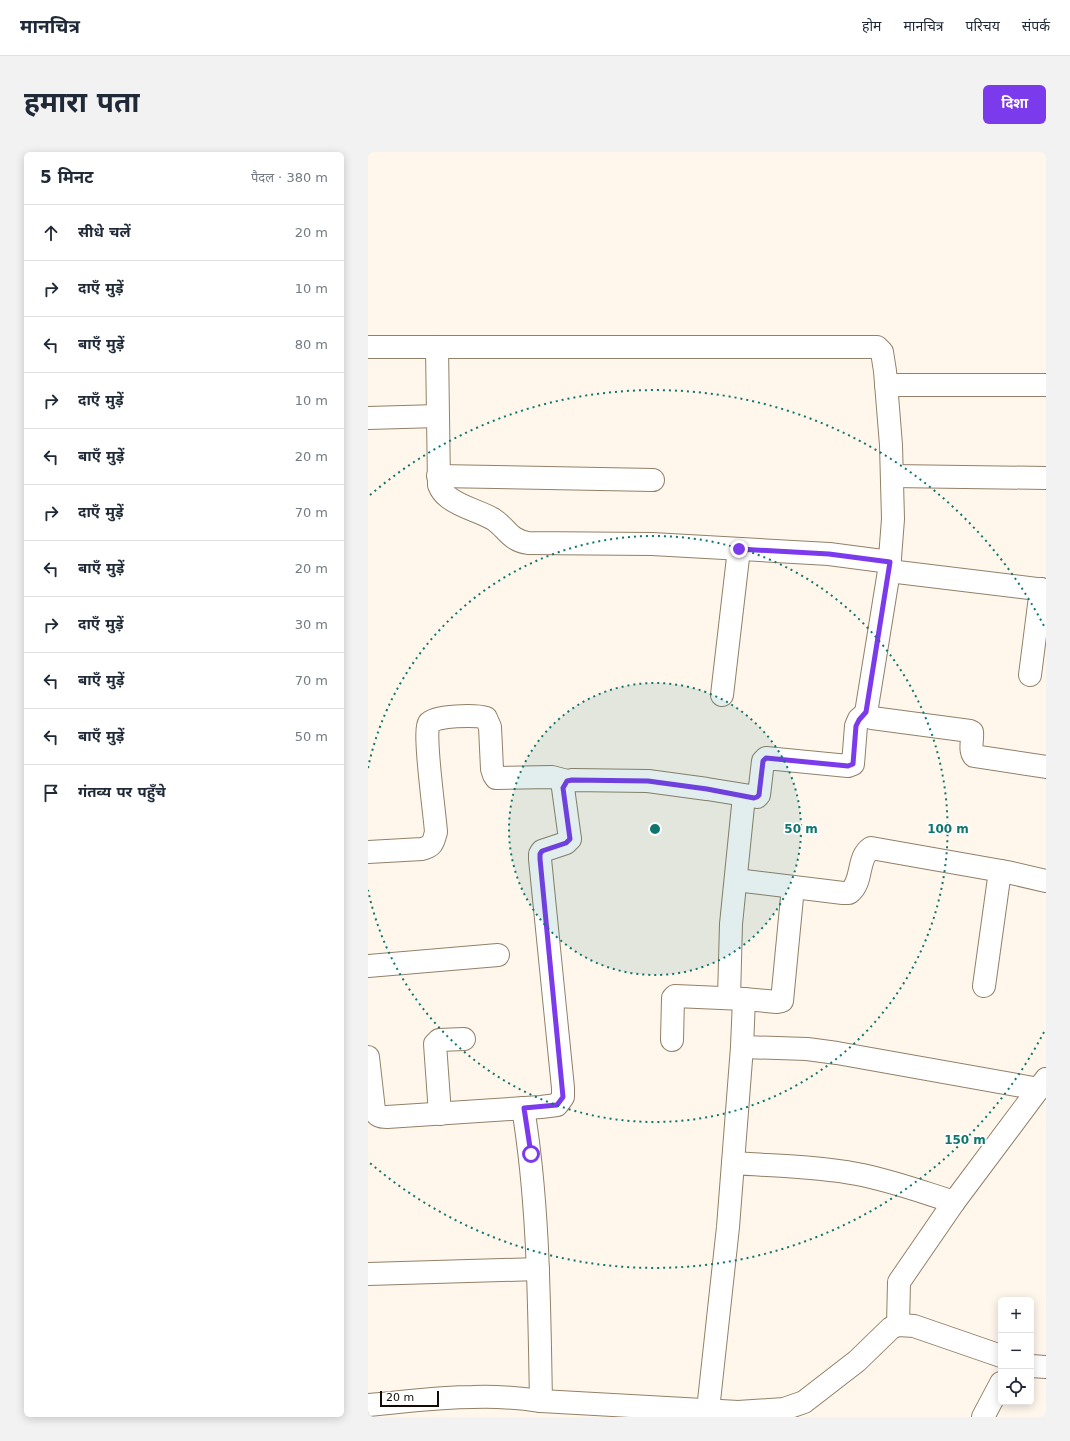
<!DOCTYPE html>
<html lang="hi">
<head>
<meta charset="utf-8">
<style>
  :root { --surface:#fff; --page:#f2f2f3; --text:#1f2937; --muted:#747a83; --line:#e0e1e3; --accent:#7c3aed }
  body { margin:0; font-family:"DejaVu Sans","Noto Sans Devanagari",sans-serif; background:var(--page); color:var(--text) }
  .controls { position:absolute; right:12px; bottom:12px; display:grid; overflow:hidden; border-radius:6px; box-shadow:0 2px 10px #0003 }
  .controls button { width:36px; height:36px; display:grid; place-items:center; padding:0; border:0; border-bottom:1px solid var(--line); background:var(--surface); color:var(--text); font:20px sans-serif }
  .scale { position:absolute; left:12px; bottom:10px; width:59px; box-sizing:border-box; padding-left:4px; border:2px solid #110b04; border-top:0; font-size:11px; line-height:14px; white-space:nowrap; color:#110b04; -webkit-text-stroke:3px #fff; paint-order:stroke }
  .stop { position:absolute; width:12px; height:12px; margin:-9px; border:3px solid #7c3aed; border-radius:50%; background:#fff }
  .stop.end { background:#7c3aed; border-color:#fff; box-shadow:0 1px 4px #0008 }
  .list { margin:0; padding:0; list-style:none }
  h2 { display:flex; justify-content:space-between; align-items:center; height:52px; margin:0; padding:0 16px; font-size:17px }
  h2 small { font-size:13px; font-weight:400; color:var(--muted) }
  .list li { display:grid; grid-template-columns:26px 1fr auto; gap:12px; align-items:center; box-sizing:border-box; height:56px; padding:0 16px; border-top:1px solid var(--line) }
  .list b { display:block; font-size:15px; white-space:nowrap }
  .list em { font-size:13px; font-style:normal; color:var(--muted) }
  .icon { flex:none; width:22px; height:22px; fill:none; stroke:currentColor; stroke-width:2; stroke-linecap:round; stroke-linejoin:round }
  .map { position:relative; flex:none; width:678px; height:1265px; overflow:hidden; border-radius:6px }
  header { display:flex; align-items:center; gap:24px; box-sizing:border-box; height:56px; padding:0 20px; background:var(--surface); border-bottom:1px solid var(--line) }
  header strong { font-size:19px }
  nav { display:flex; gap:22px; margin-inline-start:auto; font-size:14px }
  .intro { display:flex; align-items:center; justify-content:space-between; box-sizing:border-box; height:96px; padding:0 24px }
  h1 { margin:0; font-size:28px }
  .button { padding:10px 18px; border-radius:6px; background:var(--accent); color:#fff; font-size:14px; font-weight:700 }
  main { display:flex; gap:24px; padding:0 24px }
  aside { flex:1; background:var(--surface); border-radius:6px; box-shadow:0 2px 10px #0003 }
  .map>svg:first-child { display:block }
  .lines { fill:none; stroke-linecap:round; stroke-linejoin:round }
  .minor-casing { stroke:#928068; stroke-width:24 }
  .minor { stroke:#fff; stroke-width:22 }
  .route { stroke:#7c3aed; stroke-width:5 }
  .ring { fill:none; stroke:#0f766e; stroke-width:2; stroke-dasharray:2 4 }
  .centre { fill:#0f766e; stroke:#fff; stroke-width:2 }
  .ring-label { font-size:12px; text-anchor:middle; font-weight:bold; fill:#0f766e; stroke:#fff; stroke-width:3.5; stroke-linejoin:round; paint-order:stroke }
</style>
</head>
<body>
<header>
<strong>मानचित्र</strong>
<nav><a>होम</a><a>मानचित्र</a><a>परिचय</a><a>संपर्क</a></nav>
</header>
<div class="intro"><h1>हमारा पता</h1><a class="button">दिशा</a></div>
<main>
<aside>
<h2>5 मिनट<small>पैदल · 380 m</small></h2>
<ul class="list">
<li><svg class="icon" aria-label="ahead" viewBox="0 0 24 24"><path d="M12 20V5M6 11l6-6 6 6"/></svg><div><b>सीधे चलें</b></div><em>20 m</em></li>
<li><svg class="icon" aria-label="right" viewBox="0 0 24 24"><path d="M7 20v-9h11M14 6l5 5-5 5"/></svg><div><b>दाएँ मुड़ें</b></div><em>10 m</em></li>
<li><svg class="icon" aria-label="left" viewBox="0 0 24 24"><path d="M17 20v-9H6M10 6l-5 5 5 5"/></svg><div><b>बाएँ मुड़ें</b></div><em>80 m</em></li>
<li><svg class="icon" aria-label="right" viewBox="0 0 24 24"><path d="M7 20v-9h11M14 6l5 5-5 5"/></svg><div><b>दाएँ मुड़ें</b></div><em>10 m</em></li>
<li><svg class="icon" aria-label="left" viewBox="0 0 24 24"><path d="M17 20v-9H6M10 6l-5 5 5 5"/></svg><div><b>बाएँ मुड़ें</b></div><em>20 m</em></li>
<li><svg class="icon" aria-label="right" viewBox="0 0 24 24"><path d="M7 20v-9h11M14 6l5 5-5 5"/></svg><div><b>दाएँ मुड़ें</b></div><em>70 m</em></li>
<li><svg class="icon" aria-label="left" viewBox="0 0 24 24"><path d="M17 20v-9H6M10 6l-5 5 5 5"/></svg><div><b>बाएँ मुड़ें</b></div><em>20 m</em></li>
<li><svg class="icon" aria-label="right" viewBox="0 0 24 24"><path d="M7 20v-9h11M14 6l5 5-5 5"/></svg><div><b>दाएँ मुड़ें</b></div><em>30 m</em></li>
<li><svg class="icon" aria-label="left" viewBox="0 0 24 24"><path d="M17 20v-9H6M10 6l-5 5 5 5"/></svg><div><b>बाएँ मुड़ें</b></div><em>70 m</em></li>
<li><svg class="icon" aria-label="left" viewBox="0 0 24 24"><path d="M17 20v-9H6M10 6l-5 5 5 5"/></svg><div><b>बाएँ मुड़ें</b></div><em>50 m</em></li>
<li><svg class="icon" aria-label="arrive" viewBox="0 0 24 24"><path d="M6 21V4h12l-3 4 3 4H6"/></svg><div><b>गंतव्य पर पहुँचे</b></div></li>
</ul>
</aside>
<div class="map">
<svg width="678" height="1265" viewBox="0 0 678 1265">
  <rect width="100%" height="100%" fill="#fff6ec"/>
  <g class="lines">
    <defs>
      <g id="minor">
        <path d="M 0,195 L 509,195 L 514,200 L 517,219 L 523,293 L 525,367 L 521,419 L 498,561 L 499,563 L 504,566 L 602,579 L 604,580 C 605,588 601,598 606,604 L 678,615"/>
        <path d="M 69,195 L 71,333 C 73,338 76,342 80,345 C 92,355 111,359 125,367 C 139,376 141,388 160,391 L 284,392 L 461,402 L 522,410"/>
        <path d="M 518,233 L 678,233"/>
        <path d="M 0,266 L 70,264"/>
        <path d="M 70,324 L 285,328"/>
        <path d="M 524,324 L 678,326"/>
        <path d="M 521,419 L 678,438"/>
        <path d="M 662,523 L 673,437"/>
        <path d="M 354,543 L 371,397"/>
        <path d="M 0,700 L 54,697 C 65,694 65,691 68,680 C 67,664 55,579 61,571 C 67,563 109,563 118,566 L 122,575 L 124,617 L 126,623 L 128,626 L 184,625 L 199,629"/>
        <path d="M 368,728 L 475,741 L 481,741 C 496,730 488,706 503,696 L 639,720 L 678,729"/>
        <path d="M 0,814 L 130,803"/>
        <path d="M 616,834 L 632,719"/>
        <path d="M 361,846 L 363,772 L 376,644"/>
        <path d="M 304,888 L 305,846 L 307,844 L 376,847 L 409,850 L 414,849 L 425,735"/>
        <path d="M 374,895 L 439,897 L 469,901 L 671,937"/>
        <path d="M 0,905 L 6,958 C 9,964 12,965 19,965 L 173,955 L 189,953 L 195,945 L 195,936 L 172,707 L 172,702 L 174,699 L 198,691 L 202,687 L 195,636 C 197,630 199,629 204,628 L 280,629 L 339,637 L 389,645 L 391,643 L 395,609 L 398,606 L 480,614 L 485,612 L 488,574 L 491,567 L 498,561"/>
        <path d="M 155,956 C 171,1053 171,1151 173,1249"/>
        <path d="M 72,962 L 67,892 L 71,888 L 96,887"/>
        <path d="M 365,1011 C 406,1014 448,1014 489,1022 C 522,1028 554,1040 586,1050"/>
        <path d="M 0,1122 L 170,1117"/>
        <path d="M 530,1173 L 531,1130 L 586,1050 L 678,927"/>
        <path d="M 663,1214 L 678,1215"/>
        <path d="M 0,1253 C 35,1250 70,1245 105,1245 C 128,1244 151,1246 173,1249 L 370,1260 L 416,1257 L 436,1250 L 489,1209 L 523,1176 L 530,1173 L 546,1174 L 633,1204"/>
        <path d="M 340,1258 L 360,1075 L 374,895 L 376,847"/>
        <path d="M 615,1265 L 633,1231"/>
      </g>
    </defs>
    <!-- minor casing -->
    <use href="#minor" class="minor-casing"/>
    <!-- minor -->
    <use href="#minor" class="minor"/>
  </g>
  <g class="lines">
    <!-- route -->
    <path class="route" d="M 163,1002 L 156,956 L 189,953 L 195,945 L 172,707 L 172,702 L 174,699 L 198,691 L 202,687 L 195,636 L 199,629 L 204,628 L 280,629 L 339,637 L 386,646 L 389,645 L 391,643 L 395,609 L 398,606 L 480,614 L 485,612 L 488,574 L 491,568 L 498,560 L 522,410 L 461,402 L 371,397"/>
  </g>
  <!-- distance rings -->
  <circle cx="287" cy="677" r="146" fill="#0f766e" fill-opacity=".12"/>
  <g class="ring">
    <circle cx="287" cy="677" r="146"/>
    <path d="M0 616A293 293 0 1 1 0 738"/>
    <path d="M676 880A439 439 0 0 1 2 1011M2 343A439 439 0 0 1 676 474"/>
  </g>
  <circle cx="287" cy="677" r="6" class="centre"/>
  <g class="ring-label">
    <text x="433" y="681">50 m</text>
    <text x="580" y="681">100 m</text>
    <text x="597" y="992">150 m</text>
  </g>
</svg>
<div class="controls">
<button>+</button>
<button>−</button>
<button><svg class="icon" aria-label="locate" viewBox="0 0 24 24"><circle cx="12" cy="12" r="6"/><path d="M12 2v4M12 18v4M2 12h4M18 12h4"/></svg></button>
</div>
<div class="scale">20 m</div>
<div class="stop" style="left:163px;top:1002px"></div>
<div class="stop end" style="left:371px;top:397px"></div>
</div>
</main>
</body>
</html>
